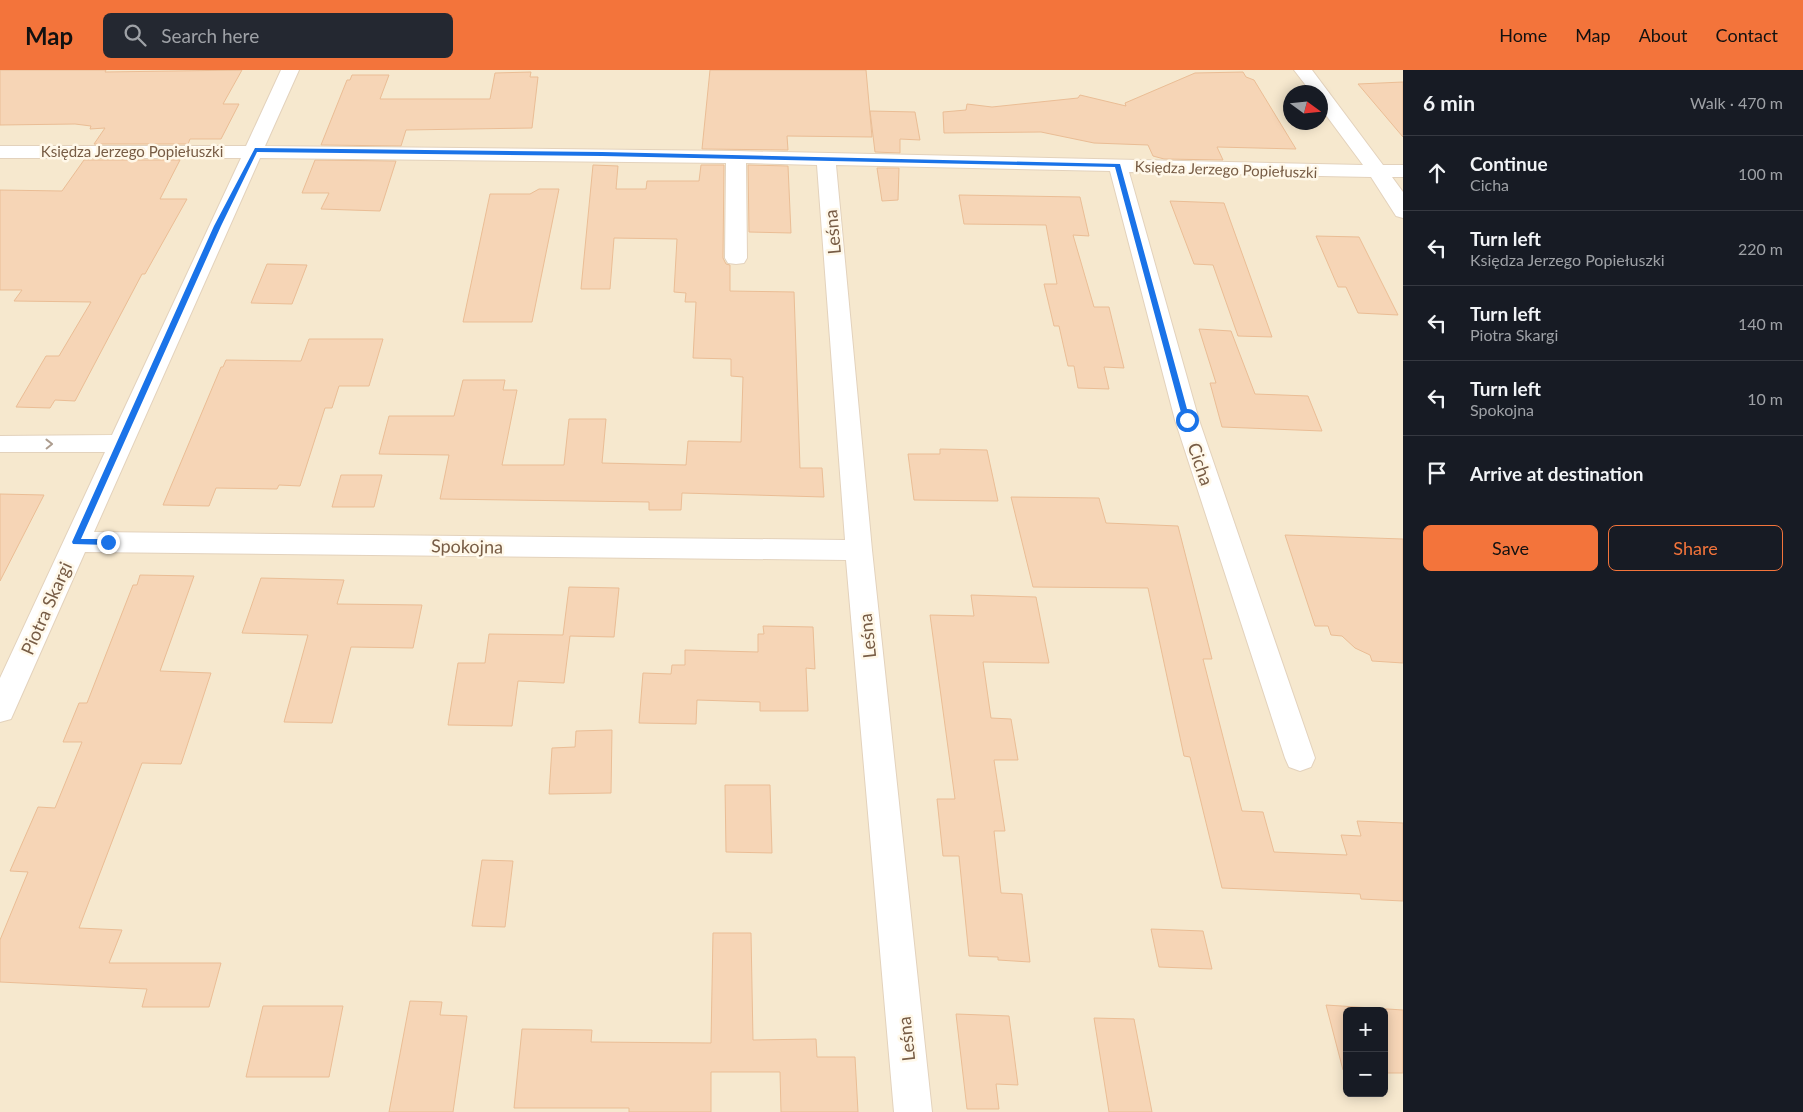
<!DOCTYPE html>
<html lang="en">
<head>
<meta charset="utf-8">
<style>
  :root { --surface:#171b24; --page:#242831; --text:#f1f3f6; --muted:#9ea1a6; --line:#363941; --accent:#f3743b }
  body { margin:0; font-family:Lato,sans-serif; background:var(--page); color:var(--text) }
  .controls { position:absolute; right:15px; bottom:15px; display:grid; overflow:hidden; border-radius:8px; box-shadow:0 2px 12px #0003 }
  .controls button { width:45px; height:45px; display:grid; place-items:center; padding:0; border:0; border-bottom:1px solid var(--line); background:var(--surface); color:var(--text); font:25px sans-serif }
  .compass { position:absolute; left:1283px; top:15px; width:45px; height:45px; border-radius:50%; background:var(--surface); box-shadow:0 2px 12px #0003; rotate:105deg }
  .stop { position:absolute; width:15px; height:15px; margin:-11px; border:4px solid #1a73e8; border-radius:50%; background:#fff }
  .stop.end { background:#1a73e8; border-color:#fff; box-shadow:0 1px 5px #0008 }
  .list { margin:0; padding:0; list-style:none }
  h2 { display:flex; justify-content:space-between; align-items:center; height:65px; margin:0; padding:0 20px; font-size:21px }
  h2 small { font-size:16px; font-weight:400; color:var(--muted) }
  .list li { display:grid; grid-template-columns:32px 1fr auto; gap:15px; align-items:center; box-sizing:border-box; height:75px; padding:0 20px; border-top:1px solid var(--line) }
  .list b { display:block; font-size:19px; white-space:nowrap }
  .list p { margin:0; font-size:16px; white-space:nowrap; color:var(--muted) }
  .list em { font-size:16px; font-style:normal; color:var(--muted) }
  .actions { display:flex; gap:10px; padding:15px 20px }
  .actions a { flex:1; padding:11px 0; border:1px solid var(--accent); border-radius:8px; text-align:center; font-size:18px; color:var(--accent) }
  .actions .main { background:var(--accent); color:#111 }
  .icon { flex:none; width:28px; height:28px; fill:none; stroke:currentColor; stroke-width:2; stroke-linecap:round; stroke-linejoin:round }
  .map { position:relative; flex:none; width:1403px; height:1042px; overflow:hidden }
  header { display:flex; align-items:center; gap:30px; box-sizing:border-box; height:70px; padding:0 25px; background:var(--accent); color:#111 }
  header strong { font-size:24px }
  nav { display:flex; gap:28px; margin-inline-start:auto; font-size:18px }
  .search { width:350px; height:45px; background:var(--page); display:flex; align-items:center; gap:12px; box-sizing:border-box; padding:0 18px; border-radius:8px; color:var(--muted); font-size:19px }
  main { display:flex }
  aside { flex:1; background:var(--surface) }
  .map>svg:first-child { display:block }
  .residential { fill:#f6e8ce; fill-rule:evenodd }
  .building { fill:#f6d5b6; stroke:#eabd95 }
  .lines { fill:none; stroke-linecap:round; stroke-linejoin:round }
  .minor-casing { stroke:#e3d2bc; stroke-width:2 }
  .minor { fill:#fff; fill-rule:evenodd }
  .oneway { stroke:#ad9d8f }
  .route { fill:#1a73e8 }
  .labels { text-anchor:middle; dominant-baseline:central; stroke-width:5; stroke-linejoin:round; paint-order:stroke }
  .far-street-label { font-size:15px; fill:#775c45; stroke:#fff8e9 }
  .street-label { font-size:18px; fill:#775c45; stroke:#fff8e9 }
</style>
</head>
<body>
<header>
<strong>Map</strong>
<div class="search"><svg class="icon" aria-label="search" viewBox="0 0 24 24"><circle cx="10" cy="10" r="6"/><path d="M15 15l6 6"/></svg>Search here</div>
<nav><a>Home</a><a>Map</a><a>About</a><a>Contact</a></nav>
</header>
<main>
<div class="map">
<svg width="1403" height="1042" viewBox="0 0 1403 1042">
  <rect width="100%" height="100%" fill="#fef5e1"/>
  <!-- residential -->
  <path class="residential" d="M 0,0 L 1403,0 L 1403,1042 L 0,1042 ZM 1290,22 L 1320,22 L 1320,52 L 1290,52 ZM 1347,941 L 1384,941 L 1384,1023 L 1347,1023 Z"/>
  <!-- building -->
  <g class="building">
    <path d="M 0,0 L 106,0 L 105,2 L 242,0 L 223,34 L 239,34 L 221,69 L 190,69 L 188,74 L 94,74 L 105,58 L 90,59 L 91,56 L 75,54 L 0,55 Z"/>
    <path d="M 710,0 L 866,0 L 872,67 L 787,66 L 788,80 L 702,79 Z"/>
    <path d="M 531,2 L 530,7 L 538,7 L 532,58 L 406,60 L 401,76 L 321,75 L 347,10 L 350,10 L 352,5 L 389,5 L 380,29 L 490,29 L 495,3 Z"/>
    <path d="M 1243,2 L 1246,7 L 1254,10 L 1296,79 L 1217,77 L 1223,90 L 1164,89 L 1153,86 L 1148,75 L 1094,73 L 1041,62 L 944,63 L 943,42 L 966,40 L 967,34 L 992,37 L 1078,28 L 1080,25 L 1126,36 L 1125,33 L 1195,3 Z"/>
    <path d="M 1403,12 L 1403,67 L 1358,14 Z"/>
    <path d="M 870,41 L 915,42 L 920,70 L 900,69 L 900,83 L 875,82 Z"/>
    <path d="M 84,90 L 180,90 L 160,129 L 187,129 L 145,204 L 142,204 L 75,331 L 55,330 L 50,338 L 16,337 L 46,286 L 59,286 L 91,232 L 14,231 L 22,220 L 0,220 L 0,120 L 62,121 Z"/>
    <path d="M 315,90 L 396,91 L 380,141 L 321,139 L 329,123 L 302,123 Z"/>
    <path d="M 593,95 L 618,96 L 616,119 L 646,119 L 647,111 L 699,111 L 701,95 L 724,95 L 723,188 L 726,194 L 730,195 L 730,221 L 794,222 L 800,398 L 822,398 L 824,427 L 682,423 L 681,440 L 649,440 L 649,432 L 440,429 L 449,385 L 379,384 L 389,346 L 454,346 L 463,310 L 505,310 L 503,320 L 517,320 L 502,395 L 564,395 L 569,349 L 606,349 L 602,393 L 686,395 L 688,371 L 741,372 L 743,307 L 731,306 L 731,289 L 693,288 L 696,232 L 685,232 L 686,223 L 674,222 L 677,169 L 614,168 L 610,219 L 581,219 Z"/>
    <path d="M 748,95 L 788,96 L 791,163 L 749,162 Z"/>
    <path d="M 877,98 L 899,98 L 898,130 L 882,131 Z"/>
    <path d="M 539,119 L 559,119 L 532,252 L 463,252 L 490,124 L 530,124 Z"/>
    <path d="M 959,125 L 1080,127 L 1089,166 L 1073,165 L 1094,237 L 1109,237 L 1124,298 L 1104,297 L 1109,319 L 1078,318 L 1074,296 L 1068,296 L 1059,256 L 1054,256 L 1044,214 L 1057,214 L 1046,155 L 964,154 Z"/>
    <path d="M 1170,131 L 1224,133 L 1272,267 L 1238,266 L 1213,195 L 1194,194 Z"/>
    <path d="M 1316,166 L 1359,167 L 1398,245 L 1358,243 L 1346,217 L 1338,217 Z"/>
    <path d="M 267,194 L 307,195 L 292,234 L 251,233 Z"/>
    <path d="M 1199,259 L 1231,261 L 1255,324 L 1308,326 L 1322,361 L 1222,357 L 1210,313 L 1216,313 Z"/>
    <path d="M 309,269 L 383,269 L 369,316 L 339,316 L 332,338 L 325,338 L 300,416 L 279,415 L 277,419 L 216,418 L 209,436 L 163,435 L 221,297 L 223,297 L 226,290 L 301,291 Z"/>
    <path d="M 940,379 L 987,380 L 998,431 L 914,430 L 908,384 L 940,384 Z"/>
    <path d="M 341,405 L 382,405 L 374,437 L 332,437 Z"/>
    <path d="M 0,424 L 44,425 L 0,511 Z"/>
    <path d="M 1011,427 L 1099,428 L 1106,453 L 1178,456 L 1212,589 L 1203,589 L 1242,741 L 1263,742 L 1274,782 L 1347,785 L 1341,765 L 1361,766 L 1357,751 L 1403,753 L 1403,831 L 1361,829 L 1360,824 L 1222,818 L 1190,687 L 1184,686 L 1148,518 L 1033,517 Z"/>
    <path d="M 1285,465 L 1403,469 L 1403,593 L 1372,591 L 1370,585 L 1355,578 L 1342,566 L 1331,565 L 1328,556 L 1315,556 Z"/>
    <path d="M 140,505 L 194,506 L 160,601 L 211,603 L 181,694 L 142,693 L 79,858 L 122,860 L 109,893 L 221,893 L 209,937 L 142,937 L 147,919 L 0,912 L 0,870 L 28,802 L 10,801 L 38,737 L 55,738 L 82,672 L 63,672 L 79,633 L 87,633 L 133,515 L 137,515 Z"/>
    <path d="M 261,508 L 344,510 L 337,534 L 422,535 L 413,578 L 351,577 L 332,653 L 284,652 L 308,565 L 242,563 Z"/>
    <path d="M 569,517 L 619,518 L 614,567 L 570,566 L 564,613 L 518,611 L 512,656 L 448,655 L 458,593 L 485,593 L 489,564 L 563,565 Z"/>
    <path d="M 971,525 L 1036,527 L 1049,593 L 983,592 L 991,648 L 1011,649 L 1018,690 L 994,690 L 1005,761 L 994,761 L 1001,823 L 1022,824 L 1030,892 L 998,890 L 998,887 L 969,886 L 959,786 L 943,786 L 937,729 L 955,729 L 930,545 L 974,546 Z"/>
    <path d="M 763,556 L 813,557 L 815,599 L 806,598 L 808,641 L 760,641 L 760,632 L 697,630 L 696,654 L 639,653 L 643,603 L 671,604 L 672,595 L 685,595 L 685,580 L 758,582 L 758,564 L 764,564 Z"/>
    <path d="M 612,660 L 611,723 L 549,724 L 552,678 L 575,677 L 576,661 Z"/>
    <path d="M 725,715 L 770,715 L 772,783 L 726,782 Z"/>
    <path d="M 482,790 L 513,791 L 505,857 L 472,856 Z"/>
    <path d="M 1151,859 L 1203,861 L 1212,899 L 1159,897 Z"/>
    <path d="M 713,863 L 751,863 L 753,970 L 816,969 L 817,987 L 855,987 L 858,1042 L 781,1042 L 780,1002 L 711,1002 L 711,1042 L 629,1042 L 629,1038 L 514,1038 L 522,959 L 592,960 L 591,972 L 711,973 Z"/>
    <path d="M 410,931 L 442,932 L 440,945 L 467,946 L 453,1042 L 389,1042 Z"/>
    <path d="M 1326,935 L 1403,940 L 1403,1003 L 1384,1003 L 1384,941 L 1347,941 L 1347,1000 L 1343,1000 Z"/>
    <path d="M 263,936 L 343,936 L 329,1007 L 246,1007 Z"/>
    <path d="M 956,944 L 1009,946 L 1018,1015 L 996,1014 L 999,1039 L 967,1039 Z"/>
    <path d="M 1094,948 L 1134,949 L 1152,1042 L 1109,1042 Z"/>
  </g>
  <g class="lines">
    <defs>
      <path id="minor" d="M 281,0 L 299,0 L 265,76 L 736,81 L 1363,95 L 1320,37 L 1320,22 L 1311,22 L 1294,0 L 1312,0 L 1383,95 L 1403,95 L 1403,107 L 1392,107 L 1403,122 L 1403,148 L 1396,146 L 1371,107 L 1129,102 L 1199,350 L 1315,688 L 1311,697 L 1300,701 L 1289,697 L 1285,688 L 1175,350 L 1110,101 L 836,95 L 872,480 L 932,1042 L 894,1042 L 846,490 L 85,482 L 15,640 L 11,649 L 0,652 L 0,608 L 105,382 L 0,382 L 0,366 L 112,365 L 241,88 L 0,88 L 0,76 L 246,76 ZM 260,88 L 726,93 L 725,188 L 728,193 L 736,194 L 744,193 L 747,188 L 746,93 L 817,95 L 845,470 L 94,462 Z"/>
    </defs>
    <!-- minor casing -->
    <use href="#minor" class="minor-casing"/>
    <!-- minor -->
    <use href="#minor" class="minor"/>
  </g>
  <!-- one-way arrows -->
  <defs><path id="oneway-chevron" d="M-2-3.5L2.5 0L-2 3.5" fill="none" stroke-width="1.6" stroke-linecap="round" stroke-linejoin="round" transform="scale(1.25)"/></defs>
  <use class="oneway" href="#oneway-chevron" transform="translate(49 374) rotate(-1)"/>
  <!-- route -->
  <path class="route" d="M 255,78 L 602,82 L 1120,94 L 1190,350 L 1187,353 L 1183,350 L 1115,97 L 602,86 L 257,82 L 221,156 L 81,469 L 108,469 L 111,472 L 108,475 L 73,474 L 72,472 L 214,156 Z"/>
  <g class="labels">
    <!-- far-street labels -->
    <g class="far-street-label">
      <text x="132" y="81">Księdza Jerzego Popiełuszki</text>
      <text transform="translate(1226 99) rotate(2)">Księdza Jerzego Popiełuszki</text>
    </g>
    <!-- street labels -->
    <g class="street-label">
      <text transform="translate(832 162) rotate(-95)">Leśna</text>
      <text transform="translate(1201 394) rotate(71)">Cicha</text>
      <text transform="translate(467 476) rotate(1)">Spokojna</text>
      <text transform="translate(46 538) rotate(-66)">Piotra Skargi</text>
      <text transform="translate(867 566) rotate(-96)">Leśna</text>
      <text transform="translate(906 969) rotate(-96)">Leśna</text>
    </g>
  </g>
</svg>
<div class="controls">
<button>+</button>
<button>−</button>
</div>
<svg class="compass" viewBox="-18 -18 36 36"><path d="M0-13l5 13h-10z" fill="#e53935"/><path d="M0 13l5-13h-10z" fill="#9ea1a6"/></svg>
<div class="stop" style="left:1187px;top:350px"></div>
<div class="stop end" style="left:108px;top:472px"></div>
</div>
<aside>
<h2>6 min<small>Walk · 470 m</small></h2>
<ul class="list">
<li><svg class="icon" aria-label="ahead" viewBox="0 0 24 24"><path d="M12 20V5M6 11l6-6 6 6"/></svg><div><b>Continue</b><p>Cicha</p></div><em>100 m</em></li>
<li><svg class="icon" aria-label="left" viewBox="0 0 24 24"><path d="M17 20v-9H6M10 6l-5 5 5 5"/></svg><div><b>Turn left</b><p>Księdza Jerzego Popiełuszki</p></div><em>220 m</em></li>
<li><svg class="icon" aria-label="left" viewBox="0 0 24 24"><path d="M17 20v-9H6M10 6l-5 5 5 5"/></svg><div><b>Turn left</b><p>Piotra Skargi</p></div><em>140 m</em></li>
<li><svg class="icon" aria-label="left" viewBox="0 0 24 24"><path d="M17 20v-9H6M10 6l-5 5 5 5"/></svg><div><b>Turn left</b><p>Spokojna</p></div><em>10 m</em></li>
<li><svg class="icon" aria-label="arrive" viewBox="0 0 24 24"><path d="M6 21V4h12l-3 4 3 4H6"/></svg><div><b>Arrive at destination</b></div></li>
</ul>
<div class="actions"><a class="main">Save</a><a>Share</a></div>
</aside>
</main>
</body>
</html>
